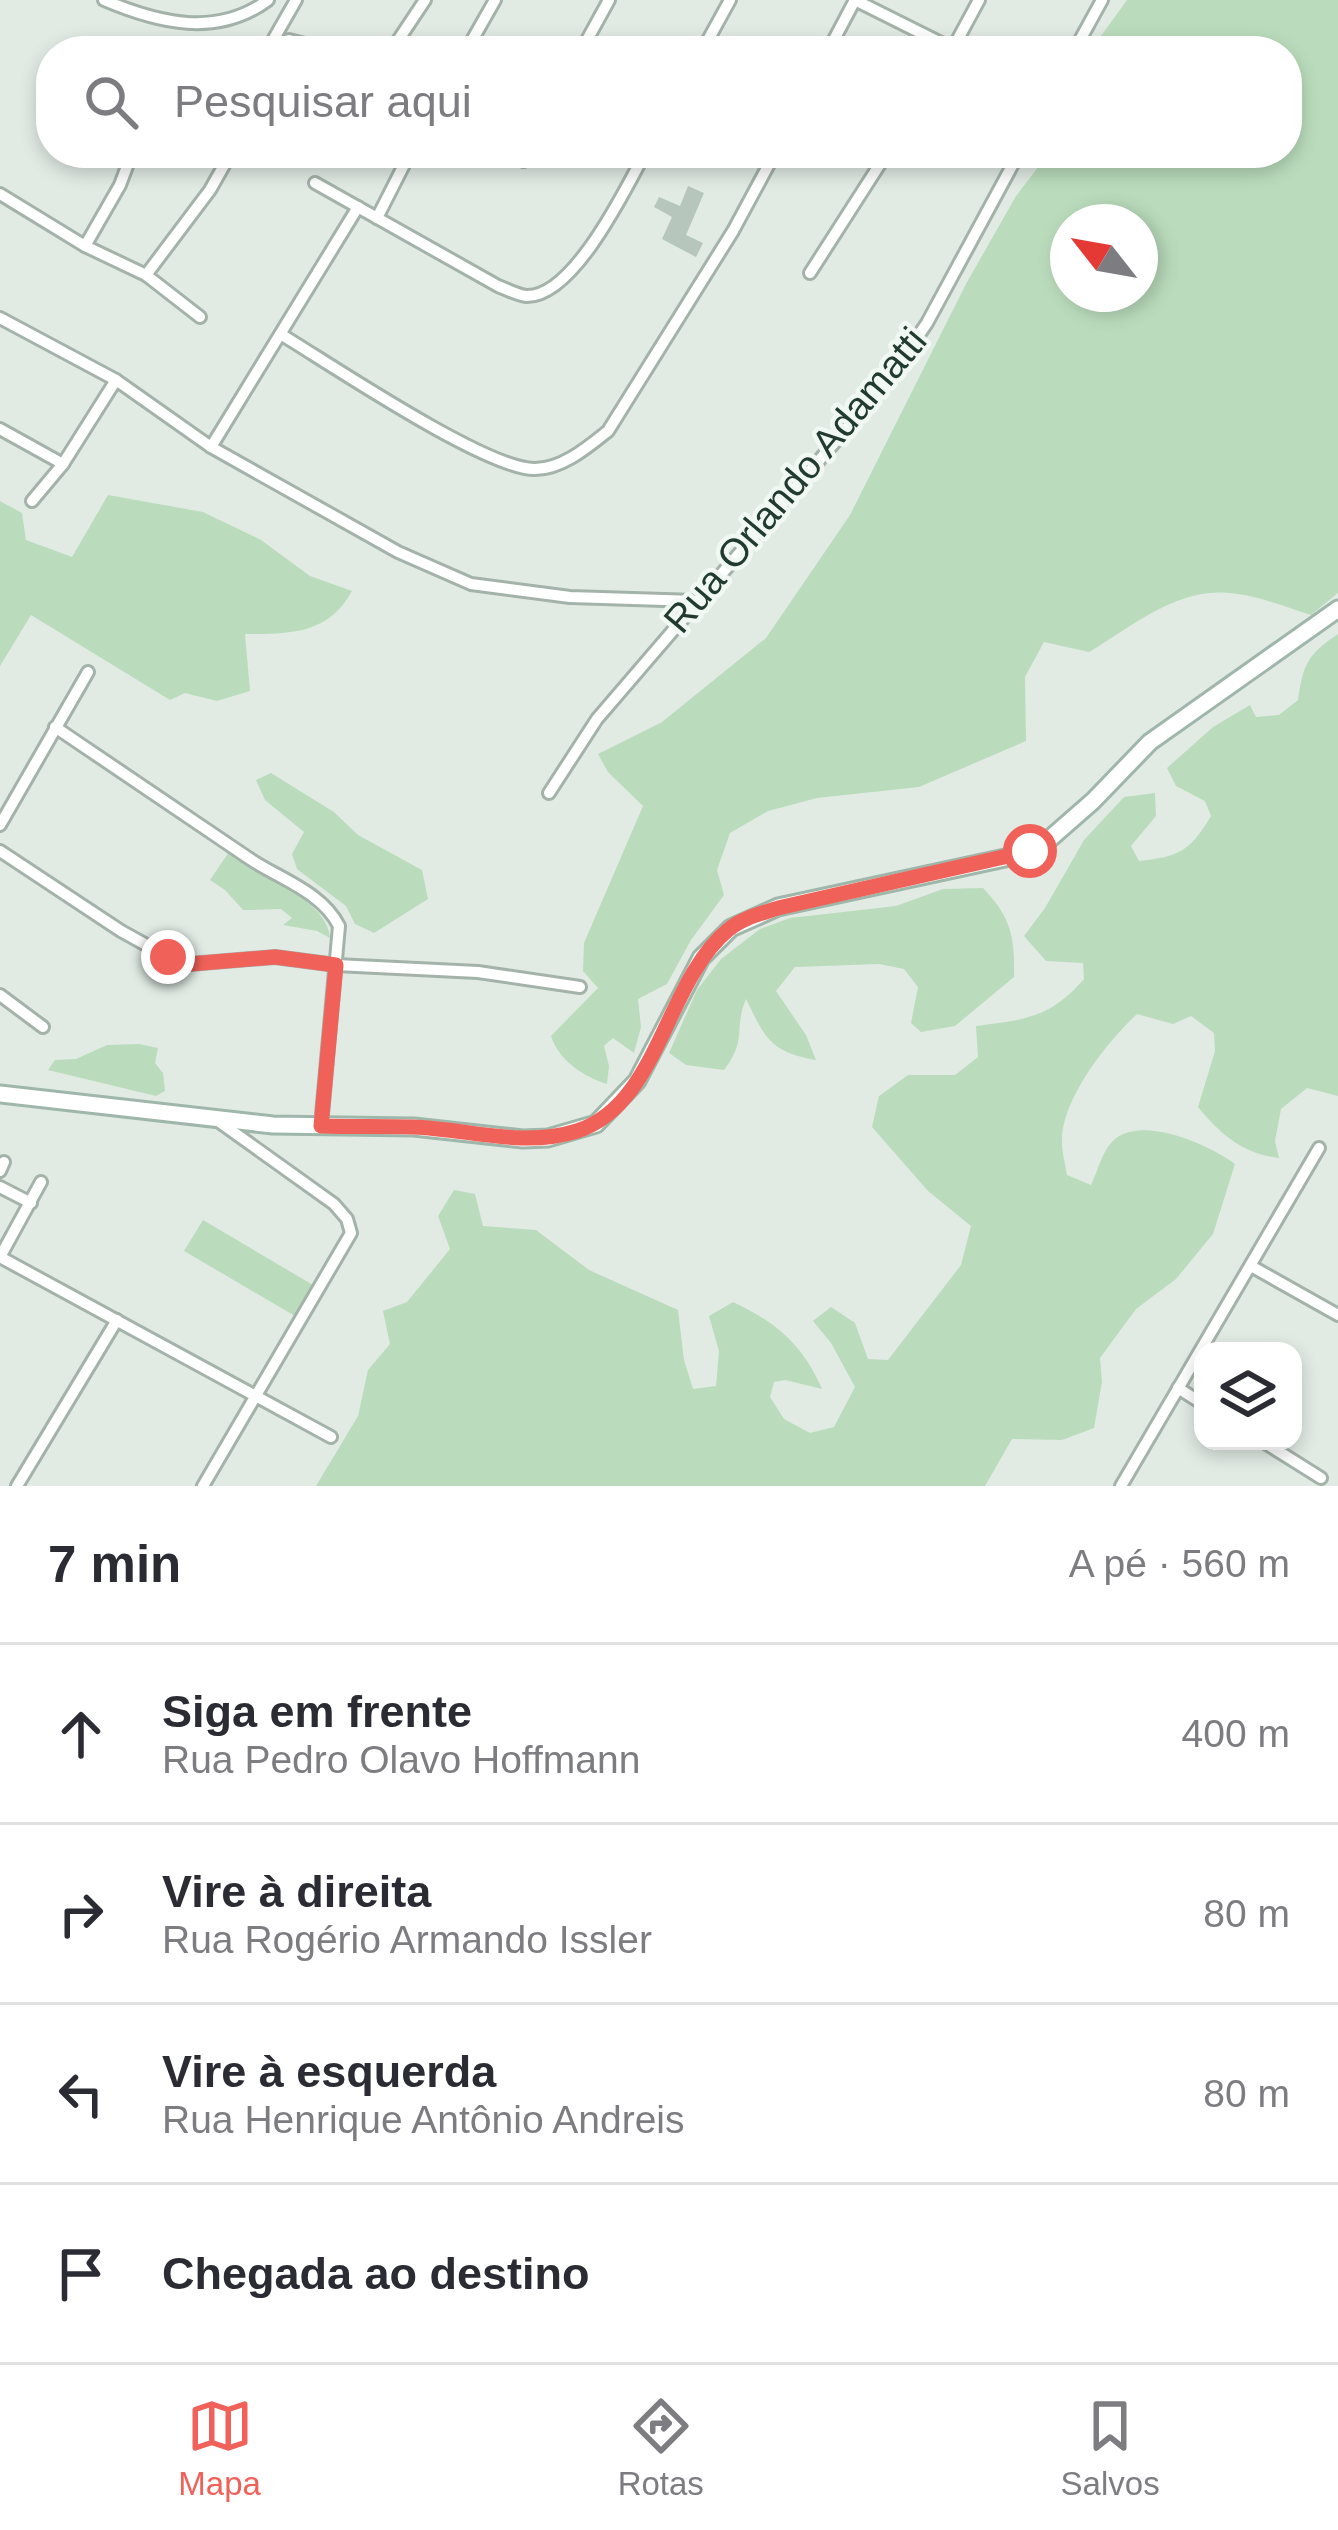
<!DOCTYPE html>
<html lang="pt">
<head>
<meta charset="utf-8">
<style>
  :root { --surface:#fff; --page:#f2f2f3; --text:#2b2b33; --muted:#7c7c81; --line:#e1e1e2; --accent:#f06259 }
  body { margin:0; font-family:Helvetica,sans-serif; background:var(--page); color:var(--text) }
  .controls { position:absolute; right:36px; bottom:36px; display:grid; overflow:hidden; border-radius:24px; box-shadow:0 6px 18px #0003 }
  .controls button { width:108px; height:108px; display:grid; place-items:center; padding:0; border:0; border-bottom:3px solid var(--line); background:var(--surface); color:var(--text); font:60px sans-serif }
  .compass { position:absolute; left:1050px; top:204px; width:108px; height:108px; border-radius:50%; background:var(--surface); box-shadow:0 6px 18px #0003; rotate:301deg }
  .stop { position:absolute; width:36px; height:36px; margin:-27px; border:9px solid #f06259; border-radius:50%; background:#fff }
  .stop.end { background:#f06259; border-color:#fff; box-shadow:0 3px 12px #0008 }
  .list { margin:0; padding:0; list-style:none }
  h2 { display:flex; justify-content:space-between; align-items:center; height:156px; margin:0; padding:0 48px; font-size:51px }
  h2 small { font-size:39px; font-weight:400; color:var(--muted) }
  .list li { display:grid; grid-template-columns:78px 1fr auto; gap:36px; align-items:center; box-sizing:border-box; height:180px; padding:0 48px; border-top:3px solid var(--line) }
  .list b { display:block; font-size:45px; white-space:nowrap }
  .list p { margin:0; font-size:39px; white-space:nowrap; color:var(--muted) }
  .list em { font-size:39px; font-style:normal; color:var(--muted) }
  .icon { flex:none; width:66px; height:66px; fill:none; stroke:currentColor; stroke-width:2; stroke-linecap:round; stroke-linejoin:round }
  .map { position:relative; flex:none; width:1338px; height:1486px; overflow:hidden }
  .search { position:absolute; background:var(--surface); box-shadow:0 6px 18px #0003; left:36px; right:36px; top:36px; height:132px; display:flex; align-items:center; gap:30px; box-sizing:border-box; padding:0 42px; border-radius:48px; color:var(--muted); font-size:45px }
  .sheet { height:876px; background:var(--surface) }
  nav { display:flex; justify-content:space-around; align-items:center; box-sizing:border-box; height:168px; border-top:3px solid var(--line); background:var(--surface); font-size:33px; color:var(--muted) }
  nav a { display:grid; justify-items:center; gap:6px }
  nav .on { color:var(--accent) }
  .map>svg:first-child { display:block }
  .green { fill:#badcbc; fill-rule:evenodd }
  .building { fill:#b6c6bd }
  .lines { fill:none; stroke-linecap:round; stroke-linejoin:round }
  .street-casing { stroke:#a4b3aa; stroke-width:16 }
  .secondary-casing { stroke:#9fb7aa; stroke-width:21 }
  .street { stroke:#fff; stroke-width:10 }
  .secondary { stroke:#fff; stroke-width:15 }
  .route { stroke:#f06259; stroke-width:15 }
  .labels { text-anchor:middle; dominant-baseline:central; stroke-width:9; stroke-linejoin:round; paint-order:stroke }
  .street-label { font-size:39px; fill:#213c2f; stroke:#f1f8f3 }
</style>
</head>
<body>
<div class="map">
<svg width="1338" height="1486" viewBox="0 0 1338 1486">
  <rect width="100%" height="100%" fill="#e1ebe4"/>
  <!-- green -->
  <g class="green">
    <path d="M 1127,0 L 1338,0 L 1338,593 L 1311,615 C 1287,608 1262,597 1237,594 C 1180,584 1135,625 1089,652 L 1044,642 L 1025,677 L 1026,741 L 919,787 L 817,798 L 768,811 L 730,833 L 717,870 L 724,895 L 691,940 L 667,984 L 638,999 L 641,1027 L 634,1053 L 613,1038 L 604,1046 L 609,1066 L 607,1084 C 582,1076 559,1060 551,1036 L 598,988 L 583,971 L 584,943 L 643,806 L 608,772 L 598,754 L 662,722 L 766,638 L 850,515 L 966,284 L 1016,196 L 1049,153 L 1287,153 L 1287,51 L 1090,51 ZM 1068,222 L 1140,222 L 1140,294 L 1068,294 Z"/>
    <path d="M 108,495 L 203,512 L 261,540 L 310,576 L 352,591 C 329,634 290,634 245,634 L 250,691 L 217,701 L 185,693 L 170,700 L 31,615 L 0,666 L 0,501 L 22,513 L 26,540 L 72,557 Z"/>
    <path d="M 1338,634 L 1338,1096 L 1307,1088 L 1281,1109 L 1275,1141 L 1279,1158 C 1243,1154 1220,1134 1198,1107 L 1215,1051 L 1214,1033 L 1191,1016 L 1173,1024 L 1137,1014 C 1108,1041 1065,1095 1062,1136 C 1061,1148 1065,1163 1067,1175 L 1091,1185 C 1097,1173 1102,1152 1112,1142 C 1139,1113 1209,1145 1235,1164 L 1213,1234 L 1176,1279 L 1136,1309 L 1100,1358 L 1102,1382 L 1094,1428 L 1062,1440 L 1012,1439 L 985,1486 L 316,1486 L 358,1416 L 368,1370 L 390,1344 L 383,1311 L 407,1302 L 450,1249 L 438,1216 L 454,1190 L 475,1194 L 483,1226 L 536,1230 L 589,1270 L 678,1310 L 684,1360 L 693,1389 L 716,1386 L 719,1351 L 709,1316 L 733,1302 C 776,1322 803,1345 822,1389 L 785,1380 L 774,1382 L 770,1397 L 784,1419 L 810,1433 L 834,1427 L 855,1387 L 831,1343 L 813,1321 L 831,1307 L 855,1323 L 868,1359 L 888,1360 L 961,1265 L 971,1226 L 928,1191 L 872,1127 L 879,1096 L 908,1075 L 955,1075 L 978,1057 L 976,1026 C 1026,1020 1051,1017 1084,979 L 1083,963 L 1046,961 L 1024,936 L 1045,908 L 1084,840 L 1124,797 L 1155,793 L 1156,816 L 1131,846 L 1139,861 C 1179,857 1190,851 1211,816 L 1205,801 L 1176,786 L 1167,768 L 1213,727 L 1250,705 L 1256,717 L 1279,715 L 1298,700 C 1303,664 1308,654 1338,634 Z"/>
    <path d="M 271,773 L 334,812 L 358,835 L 422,870 L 428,899 L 374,933 L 355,924 L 346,906 L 297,869 L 292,854 L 304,832 L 265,800 L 256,780 Z"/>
    <path d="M 229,852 C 259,871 328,901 330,938 L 317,931 L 283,925 L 292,918 L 281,909 L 243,910 L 225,890 L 210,880 Z"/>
    <path d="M 983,888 C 1011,917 1015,937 1014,977 L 955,1026 L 921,1032 L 911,1023 L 918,987 L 904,969 L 879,964 L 795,967 L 776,991 L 806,1035 L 816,1060 C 769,1051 766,1039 746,999 C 733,1030 748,1039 724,1070 L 686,1065 L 669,1053 L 697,990 L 721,959 L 760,929 L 790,918 L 896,906 L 943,889 Z"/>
    <path d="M 139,1044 L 158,1048 L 155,1063 L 163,1073 L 165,1091 L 156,1096 L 48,1070 L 55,1060 L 76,1059 L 107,1045 Z"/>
    <path d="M 203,1220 L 313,1285 L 295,1316 L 184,1251 Z"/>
  </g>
  <!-- building -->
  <path class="building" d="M 688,186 L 704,193 L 686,235 L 703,243 L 696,257 L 662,239 L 672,217 L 654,207 L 659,197 L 680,206 Z"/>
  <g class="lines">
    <defs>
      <g id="street">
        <path d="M 104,0 C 158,23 217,38 268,0"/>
        <path d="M 855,0 L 953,49"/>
        <path d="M 268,48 L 289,40 L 333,51"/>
        <path d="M 268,49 L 296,0"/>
        <path d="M 952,50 L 979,0"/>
        <path d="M 174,51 L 175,48"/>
        <path d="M 391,51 L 425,0"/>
        <path d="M 466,51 L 495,0"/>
        <path d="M 581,51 L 609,0"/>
        <path d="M 702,51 L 730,0"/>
        <path d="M 828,51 L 855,0"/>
        <path d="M 1074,51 L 1102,0"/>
        <path d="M 524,161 L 528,153"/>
        <path d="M 315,183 L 498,286 C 506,289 517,295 526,296 C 573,298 625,190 645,153"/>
        <path d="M 0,194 L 85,246 L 146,275 L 200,317"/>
        <path d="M 377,218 L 410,153"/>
        <path d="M 85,246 L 120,185 L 132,153"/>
        <path d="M 810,273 L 887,153"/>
        <path d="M 146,275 L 210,190 L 231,153"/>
        <path d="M 0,318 L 116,380 L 211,447 L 398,552 L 471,584 L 570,597 L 696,601"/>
        <path d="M 282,335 C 330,364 487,470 535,469 C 562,469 588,447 608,431 L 733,231 L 775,153"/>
        <path d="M 0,429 L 63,464 L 116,380"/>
        <path d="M 211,447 L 358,207"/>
        <path d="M 32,501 L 63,464"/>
        <path d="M 55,727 C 120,771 185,815 250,859 C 280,879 322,892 339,926 L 321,1126"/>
        <path d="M 549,793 L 597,719 L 889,379 L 927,323 L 1019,153"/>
        <path d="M 0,825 L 88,672"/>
        <path d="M 0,851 L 121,931 L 168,957 L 190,964 L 275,957 L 336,965 L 478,972 L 580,987"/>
        <path d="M 0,995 L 43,1027"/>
        <path d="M 0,1171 L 4,1162"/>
        <path d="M 41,1182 L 0,1257 L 331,1437"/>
        <path d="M 0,1187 L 31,1203"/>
        <path d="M 1251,1266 L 1338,1315"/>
        <path d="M 1178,1388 L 1203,1404"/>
        <path d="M 1262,1441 L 1321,1478"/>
        <path d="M 17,1486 L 117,1320"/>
        <path d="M 203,1486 L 351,1233 L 347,1219 L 334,1204 L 218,1121"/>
        <path d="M 1121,1486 L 1319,1148"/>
      </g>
      <path id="secondary" d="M 0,1094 L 273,1125 L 414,1127 L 523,1139 L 548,1138 L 596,1124 L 637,1081 L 701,958 L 731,928 L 778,907 L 1005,858 L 1045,843 L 1093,801 L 1150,742 L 1338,609"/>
    </defs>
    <!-- street casing -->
    <use href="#street" class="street-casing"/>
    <!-- secondary casing -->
    <use href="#secondary" class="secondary-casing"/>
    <!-- street -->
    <use href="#street" class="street"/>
    <!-- secondary -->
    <use href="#secondary" class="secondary"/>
  </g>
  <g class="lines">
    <!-- route -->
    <path class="route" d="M 168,957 L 190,964 L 275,957 L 336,965 L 321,1126 C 352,1127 382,1126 413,1127 C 468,1129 523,1148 577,1131 C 659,1105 665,982 728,930 C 742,918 760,914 778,908 L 1030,851"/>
  </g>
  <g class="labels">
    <!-- street labels -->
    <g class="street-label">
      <text transform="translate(795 480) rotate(-50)">Rua Orlando Adamatti</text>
    </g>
  </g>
</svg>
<div class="controls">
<button><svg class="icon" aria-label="layers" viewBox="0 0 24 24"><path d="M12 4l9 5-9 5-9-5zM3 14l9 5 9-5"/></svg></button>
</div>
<svg class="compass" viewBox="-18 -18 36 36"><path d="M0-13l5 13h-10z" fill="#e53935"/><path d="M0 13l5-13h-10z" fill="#7c7c81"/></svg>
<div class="stop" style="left:1030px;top:851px"></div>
<div class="stop end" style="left:168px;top:957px"></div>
<div class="search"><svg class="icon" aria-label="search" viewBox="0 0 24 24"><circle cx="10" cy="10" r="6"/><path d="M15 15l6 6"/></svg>Pesquisar aqui</div>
</div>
<section class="sheet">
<h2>7 min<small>A pé · 560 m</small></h2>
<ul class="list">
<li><svg class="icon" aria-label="ahead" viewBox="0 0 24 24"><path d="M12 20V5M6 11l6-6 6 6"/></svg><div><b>Siga em frente</b><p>Rua Pedro Olavo Hoffmann</p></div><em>400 m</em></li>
<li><svg class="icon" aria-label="right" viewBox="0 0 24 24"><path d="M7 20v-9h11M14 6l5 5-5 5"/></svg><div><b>Vire à direita</b><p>Rua Rogério Armando Issler</p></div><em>80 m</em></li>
<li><svg class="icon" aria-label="left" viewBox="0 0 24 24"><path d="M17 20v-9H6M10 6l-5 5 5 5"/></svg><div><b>Vire à esquerda</b><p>Rua Henrique Antônio Andreis</p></div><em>80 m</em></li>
<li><svg class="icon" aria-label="arrive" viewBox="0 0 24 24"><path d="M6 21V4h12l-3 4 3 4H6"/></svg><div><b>Chegada ao destino</b></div></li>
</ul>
</section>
<nav>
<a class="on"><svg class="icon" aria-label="map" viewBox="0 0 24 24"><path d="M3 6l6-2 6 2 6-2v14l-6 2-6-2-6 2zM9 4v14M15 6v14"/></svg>Mapa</a>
<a><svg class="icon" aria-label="directions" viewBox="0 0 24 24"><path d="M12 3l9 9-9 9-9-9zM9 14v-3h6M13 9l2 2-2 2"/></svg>Rotas</a>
<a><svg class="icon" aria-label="saved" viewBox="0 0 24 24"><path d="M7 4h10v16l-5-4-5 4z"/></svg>Salvos</a>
</nav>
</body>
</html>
